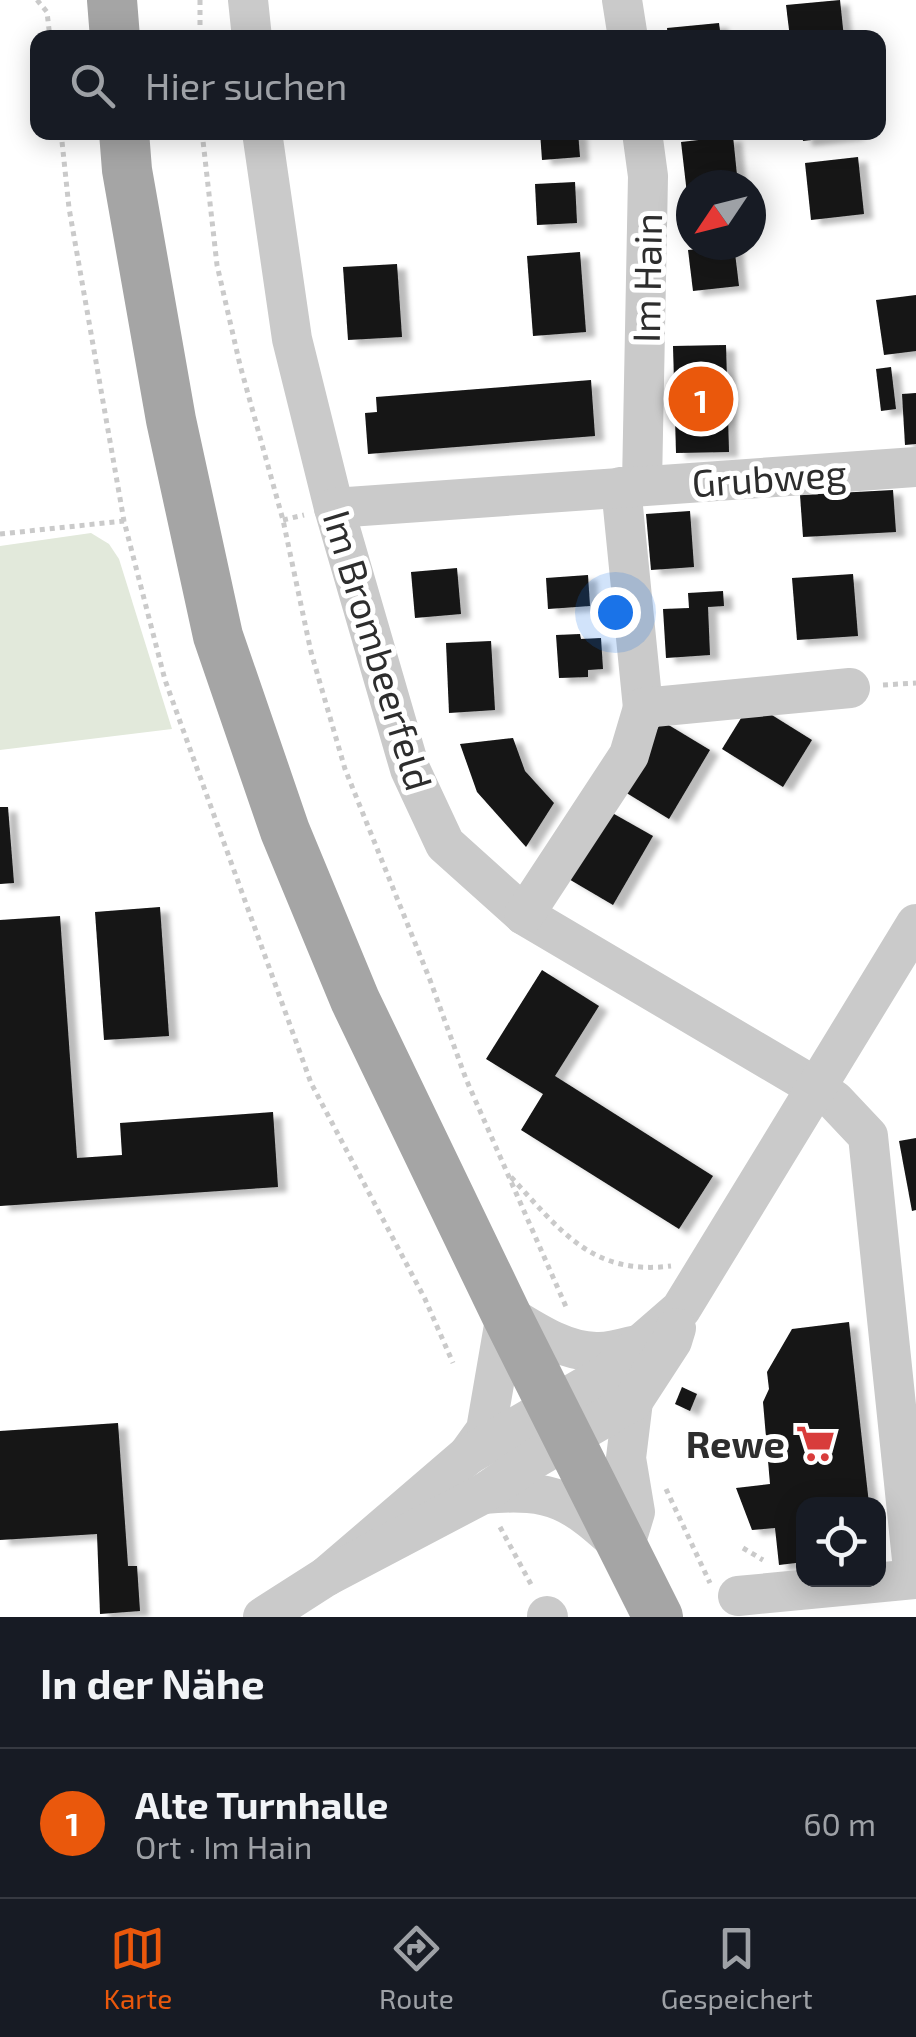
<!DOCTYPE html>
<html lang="de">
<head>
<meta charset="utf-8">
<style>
  :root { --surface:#171b24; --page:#20242c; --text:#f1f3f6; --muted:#9ea1a6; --line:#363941; --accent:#ea580c }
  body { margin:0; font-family:"Exo 2",sans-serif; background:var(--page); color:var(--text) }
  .controls { position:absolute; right:30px; bottom:30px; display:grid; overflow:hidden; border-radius:20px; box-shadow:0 5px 25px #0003 }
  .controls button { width:90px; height:90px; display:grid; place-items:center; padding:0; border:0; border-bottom:2px solid var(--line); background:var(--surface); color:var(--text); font:50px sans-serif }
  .compass { position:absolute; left:676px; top:170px; width:90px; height:90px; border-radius:50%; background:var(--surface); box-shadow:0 5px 25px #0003; rotate:235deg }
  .you { position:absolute; left:615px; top:612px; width:35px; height:35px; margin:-25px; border:8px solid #fff; border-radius:50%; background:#1a73e8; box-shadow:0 0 0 15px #1a73e833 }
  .badge { display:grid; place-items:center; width:65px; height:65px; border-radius:50%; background:var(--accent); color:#fff; font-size:32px; font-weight:700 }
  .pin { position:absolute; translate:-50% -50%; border:5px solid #fff; box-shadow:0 2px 10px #0006 }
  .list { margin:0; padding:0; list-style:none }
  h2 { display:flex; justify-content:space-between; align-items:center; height:130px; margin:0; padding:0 40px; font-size:42px }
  h2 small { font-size:32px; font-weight:400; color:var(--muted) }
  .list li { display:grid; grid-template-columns:65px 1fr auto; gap:30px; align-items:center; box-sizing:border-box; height:150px; padding:0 40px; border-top:2px solid var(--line) }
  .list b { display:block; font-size:38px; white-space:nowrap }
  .list p { margin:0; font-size:32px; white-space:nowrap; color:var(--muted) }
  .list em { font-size:32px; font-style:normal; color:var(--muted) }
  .icon { flex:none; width:55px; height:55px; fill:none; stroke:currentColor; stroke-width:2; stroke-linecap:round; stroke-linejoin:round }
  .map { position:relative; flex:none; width:916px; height:1617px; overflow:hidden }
  .search { position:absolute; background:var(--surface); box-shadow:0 5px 25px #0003; left:30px; right:30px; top:30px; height:110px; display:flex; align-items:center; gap:25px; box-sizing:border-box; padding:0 35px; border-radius:20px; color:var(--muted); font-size:38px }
  .sheet { height:280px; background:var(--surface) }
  nav { display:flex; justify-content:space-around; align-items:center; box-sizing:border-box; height:140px; border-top:2px solid var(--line); background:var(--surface); font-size:28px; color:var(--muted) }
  nav a { display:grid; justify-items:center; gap:5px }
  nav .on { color:var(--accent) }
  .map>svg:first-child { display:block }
  .green { fill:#e2e9db }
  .building { fill:#141414; filter:url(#shadow) }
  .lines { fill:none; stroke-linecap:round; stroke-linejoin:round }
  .path { stroke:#cacaca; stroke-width:5; stroke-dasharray:5 5; stroke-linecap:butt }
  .minor { stroke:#cacaca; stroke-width:40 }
  .major { stroke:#a5a5a5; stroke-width:50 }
  .labels { text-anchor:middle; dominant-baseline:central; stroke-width:10; stroke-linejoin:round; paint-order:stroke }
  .street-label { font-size:38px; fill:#2d2d2d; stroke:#fff }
  .poi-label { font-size:38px; font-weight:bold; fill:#2d2d2d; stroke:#fff; text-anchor:end }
</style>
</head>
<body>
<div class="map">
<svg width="916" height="1617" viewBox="0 0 916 1617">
  <defs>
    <filter id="shadow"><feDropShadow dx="9" dy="5" stdDeviation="2.5" flood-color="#0004"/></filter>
  </defs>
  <rect width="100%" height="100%" fill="#fff"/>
  <!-- green -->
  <path class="green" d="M 91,533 L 109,544 L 119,559 L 172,729 L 0,750 L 0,546 Z"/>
  <!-- building -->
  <g class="building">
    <path d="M 840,0 L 844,38 L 790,38 L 786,5 Z"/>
    <path d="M 719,23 L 721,38 L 668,38 L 667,28 Z"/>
    <path d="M 540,132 L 578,132 L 580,157 L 542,160 Z"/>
    <path d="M 802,132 L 855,132 L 855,135 L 803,141 Z"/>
    <path d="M 733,136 L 738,185 L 691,185 L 689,211 L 681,142 Z"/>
    <path d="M 858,157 L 864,214 L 811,220 L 805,163 Z"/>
    <path d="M 575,182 L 577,223 L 537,225 L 535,184 Z"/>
    <path d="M 734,245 L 739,286 L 693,291 L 688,250 Z"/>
    <path d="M 580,252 L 586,332 L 533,336 L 527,256 Z"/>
    <path d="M 397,264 L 402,337 L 348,340 L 343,267 Z"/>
    <path d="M 916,295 L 916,351 L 884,355 L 876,300 Z"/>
    <path d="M 726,345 L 729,452 L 676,453 L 673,346 Z"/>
    <path d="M 891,367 L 896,409 L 881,411 L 876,369 Z"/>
    <path d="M 591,380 L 595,436 L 368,454 L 365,413 L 377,412 L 376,397 Z"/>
    <path d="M 916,393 L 916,444 L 905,445 L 902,394 Z"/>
    <path d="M 893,490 L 896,532 L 803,537 L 800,495 Z"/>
    <path d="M 690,511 L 694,567 L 651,570 L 646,514 Z"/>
    <path d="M 457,568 L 461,614 L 415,618 L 411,572 Z"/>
    <path d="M 853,574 L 858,636 L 797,640 L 792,578 Z"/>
    <path d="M 588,575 L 590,606 L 548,609 L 546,578 Z"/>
    <path d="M 723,591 L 724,606 L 708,607 L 710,655 L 666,658 L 663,609 L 689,608 L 688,593 Z"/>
    <path d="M 580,634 L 581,639 L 601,638 L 603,669 L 588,670 L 588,677 L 559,678 L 556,635 Z"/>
    <path d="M 491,641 L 495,710 L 449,713 L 446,643 Z"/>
    <path d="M 751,702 L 812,740 L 783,787 L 722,749 Z"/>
    <path d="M 662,721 L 710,750 L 669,819 L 620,789 Z"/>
    <path d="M 513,738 L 525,771 L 554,803 L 526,847 L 477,792 L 460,744 Z"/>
    <path d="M 0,807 L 8,807 L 14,883 L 0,884 Z"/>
    <path d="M 607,810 L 653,836 L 613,905 L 567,878 Z"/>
    <path d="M 160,907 L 169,1036 L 104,1040 L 95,912 Z"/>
    <path d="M 60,916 L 77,1158 L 122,1155 L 120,1123 L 273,1112 L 278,1187 L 0,1206 L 0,920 Z"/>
    <path d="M 542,970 L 599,1006 L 555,1076 L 713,1176 L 679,1229 L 521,1130 L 543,1094 L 486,1059 Z"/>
    <path d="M 916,1138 L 916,1210 L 912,1211 L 899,1141 Z"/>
    <path d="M 849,1322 L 869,1504 L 804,1504 L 804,1562 L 779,1565 L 775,1528 L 752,1530 L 736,1488 L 770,1484 L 763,1402 L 769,1389 L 767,1372 L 792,1329 Z"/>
    <path d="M 682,1387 L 697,1394 L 690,1411 L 675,1404 Z"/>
    <path d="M 118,1423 L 128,1566 L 137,1566 L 140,1611 L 100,1614 L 97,1534 L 0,1540 L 0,1431 Z"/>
  </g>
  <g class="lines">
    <!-- path -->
    <g class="path">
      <path d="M 37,0 L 47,12 L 50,38"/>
      <path d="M 200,0 L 200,38"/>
      <path d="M 61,132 L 69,208 L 124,521 L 165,680 L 311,1083 L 425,1299 L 453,1363"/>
      <path d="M 202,132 L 217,265 L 240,365 L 283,520 L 311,652 L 345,769 L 430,980 L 466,1079 L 567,1309"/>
      <path d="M 283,520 L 304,515"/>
      <path d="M 0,534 L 124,521"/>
      <path d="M 883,685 L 916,683"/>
      <path d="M 511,1177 C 560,1230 592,1276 671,1266"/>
      <path d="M 666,1489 L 710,1583"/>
      <path d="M 500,1527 L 533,1588"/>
      <path d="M 743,1548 L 763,1560"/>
    </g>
    <!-- minor -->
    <g class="minor">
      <path d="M 248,0 L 252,38"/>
      <path d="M 622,0 L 628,38"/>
      <path d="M 262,132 L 292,339 L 334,508 L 410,769 L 445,844 L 524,915 L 817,1088 L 835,1101 L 868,1136 L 914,1579"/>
      <path d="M 642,132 L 648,176 L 642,484"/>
      <path d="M 621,487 L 643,708"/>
      <path d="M 334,508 L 916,467"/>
      <path d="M 524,915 L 629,755 L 643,708 L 850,688"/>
      <path d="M 468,1455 L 486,1430 L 506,1314 C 534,1331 563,1351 596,1352 C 612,1353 630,1346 645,1343"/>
      <path d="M 483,1494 C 556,1488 571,1500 624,1548 L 635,1512 L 626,1458 L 633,1401"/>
      <path d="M 327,1576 L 468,1455 L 605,1375 L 681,1309 L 916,924"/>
      <path d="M 738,1596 L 916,1579"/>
      <path d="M 547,1616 L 548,1617"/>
      <path d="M 263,1617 L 327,1576 L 483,1494 L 534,1459 L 633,1401 L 672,1341 L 676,1328"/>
    </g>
    <!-- major -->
    <g class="major">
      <path d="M 112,0 L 115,38"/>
      <path d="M 124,132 L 127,170 L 171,420 L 218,636 L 285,831 L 355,1000 L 506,1314 L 658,1617"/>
    </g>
  </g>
  <!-- icons -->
  <defs>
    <symbol id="supermarket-bare" viewBox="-9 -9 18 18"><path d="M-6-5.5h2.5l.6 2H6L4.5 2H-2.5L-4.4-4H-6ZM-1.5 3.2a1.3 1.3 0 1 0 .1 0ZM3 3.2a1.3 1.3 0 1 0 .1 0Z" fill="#d83c3b" stroke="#fff" stroke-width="2.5" paint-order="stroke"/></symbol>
  </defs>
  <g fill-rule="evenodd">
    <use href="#supermarket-bare" x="788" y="1416" width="55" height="55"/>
  </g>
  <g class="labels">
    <!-- street labels -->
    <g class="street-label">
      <text transform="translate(646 278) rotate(-89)">Im Hain</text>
      <text transform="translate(769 477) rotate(-4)">Grubweg</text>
      <text transform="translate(379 650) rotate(73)">Im Brombeerfeld</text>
    </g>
    <!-- poi labels -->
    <g class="poi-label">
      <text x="785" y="1443">Rewe</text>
    </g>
  </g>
</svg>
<div class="controls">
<button><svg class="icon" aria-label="locate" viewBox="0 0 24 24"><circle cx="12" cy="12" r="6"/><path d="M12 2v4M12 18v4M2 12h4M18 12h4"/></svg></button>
</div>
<svg class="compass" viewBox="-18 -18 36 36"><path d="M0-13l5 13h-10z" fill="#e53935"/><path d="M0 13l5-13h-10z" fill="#9ea1a6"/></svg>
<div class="you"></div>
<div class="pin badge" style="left:701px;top:399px">1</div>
<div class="search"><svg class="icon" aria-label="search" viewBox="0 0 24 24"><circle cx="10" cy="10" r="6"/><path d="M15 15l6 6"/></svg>Hier suchen</div>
</div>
<section class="sheet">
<h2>In der Nähe<small></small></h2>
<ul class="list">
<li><span class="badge">1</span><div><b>Alte Turnhalle</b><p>Ort · Im Hain</p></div><em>60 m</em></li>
</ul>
</section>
<nav>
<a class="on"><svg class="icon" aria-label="map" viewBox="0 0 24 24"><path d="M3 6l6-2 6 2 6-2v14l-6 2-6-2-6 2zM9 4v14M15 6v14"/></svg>Karte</a>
<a><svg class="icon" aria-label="directions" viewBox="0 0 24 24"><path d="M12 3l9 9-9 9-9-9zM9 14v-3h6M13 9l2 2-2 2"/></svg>Route</a>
<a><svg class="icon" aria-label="saved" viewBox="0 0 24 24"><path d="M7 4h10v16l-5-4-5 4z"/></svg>Gespeichert</a>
</nav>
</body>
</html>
